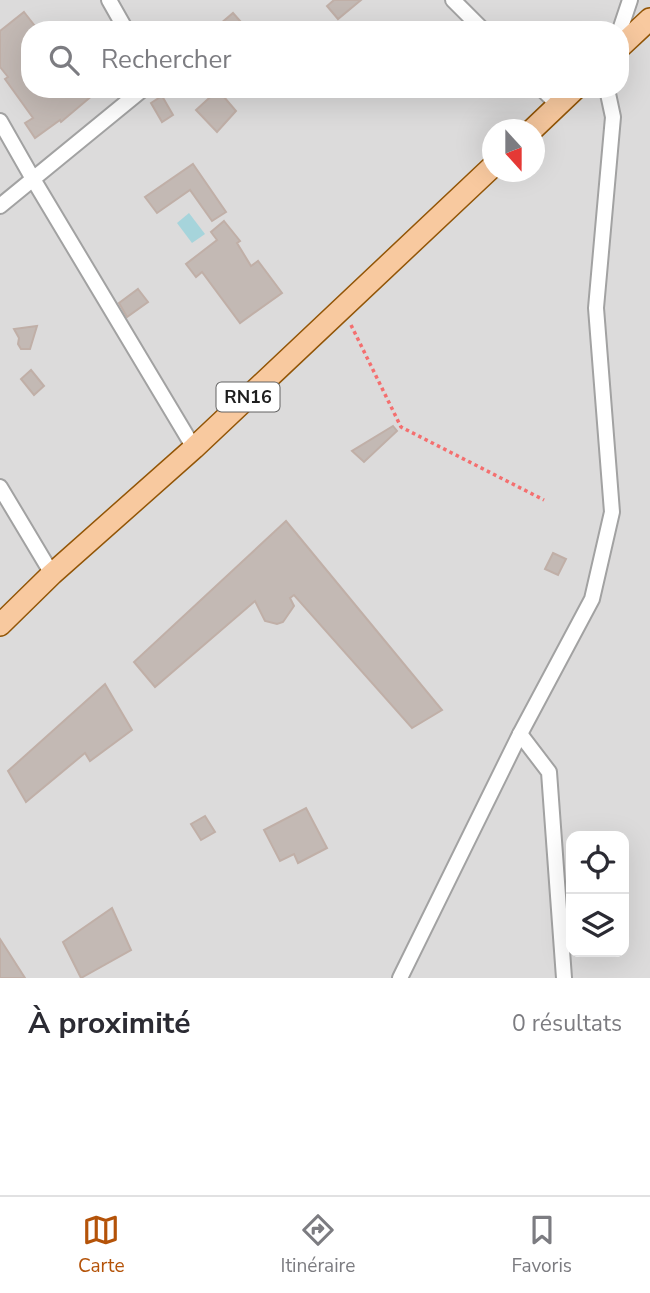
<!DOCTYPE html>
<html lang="fr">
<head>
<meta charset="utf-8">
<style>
  :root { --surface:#fff; --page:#f2f2f3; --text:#2b2b33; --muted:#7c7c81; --line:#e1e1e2; --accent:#b45309 }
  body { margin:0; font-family:"Nunito Sans",sans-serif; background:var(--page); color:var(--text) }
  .controls { position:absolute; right:21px; bottom:21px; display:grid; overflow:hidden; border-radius:14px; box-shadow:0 7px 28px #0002 }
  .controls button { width:63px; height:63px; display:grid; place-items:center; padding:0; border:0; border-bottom:2px solid var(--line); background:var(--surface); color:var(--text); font:35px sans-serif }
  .compass { position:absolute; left:482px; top:119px; width:63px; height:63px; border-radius:50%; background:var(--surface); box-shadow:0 7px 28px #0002; rotate:159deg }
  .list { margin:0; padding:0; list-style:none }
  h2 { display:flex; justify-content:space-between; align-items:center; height:91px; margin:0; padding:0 28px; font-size:30px }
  h2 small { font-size:23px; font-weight:400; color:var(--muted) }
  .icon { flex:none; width:38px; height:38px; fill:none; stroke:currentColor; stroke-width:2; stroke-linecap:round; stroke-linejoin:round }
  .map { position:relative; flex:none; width:650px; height:978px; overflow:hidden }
  .search { position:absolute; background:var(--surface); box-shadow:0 7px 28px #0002; left:21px; right:21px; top:21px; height:77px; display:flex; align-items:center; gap:18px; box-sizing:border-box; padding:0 24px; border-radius:28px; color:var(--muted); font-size:26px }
  .sheet { height:217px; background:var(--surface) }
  nav { display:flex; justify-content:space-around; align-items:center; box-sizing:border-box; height:98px; border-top:2px solid var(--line); background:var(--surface); font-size:19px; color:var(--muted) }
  nav a { display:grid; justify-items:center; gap:4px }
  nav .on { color:var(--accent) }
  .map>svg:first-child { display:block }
  .residential { fill:#dcdbdb; fill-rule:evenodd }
  .water { fill:#a6d4db }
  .building { fill:#c3b9b4; stroke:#c0afa7; stroke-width:2 }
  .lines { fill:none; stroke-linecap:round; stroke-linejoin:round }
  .street-casing { stroke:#a2a2a2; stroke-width:18 }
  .primary-casing { stroke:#925506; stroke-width:24 }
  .path { stroke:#f46f6f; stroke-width:3.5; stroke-dasharray:3.5 3.5; stroke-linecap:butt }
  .street { stroke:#fff; stroke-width:14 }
  .primary { stroke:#f8c99f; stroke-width:21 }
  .labels { text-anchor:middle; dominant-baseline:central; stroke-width:7; stroke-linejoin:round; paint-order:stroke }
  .shield { fill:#fff; stroke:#626262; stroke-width:2 }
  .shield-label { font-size:18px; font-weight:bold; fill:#1e1e1e }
</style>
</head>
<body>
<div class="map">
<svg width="650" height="978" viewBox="0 0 650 978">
  <rect width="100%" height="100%" fill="#eeeae4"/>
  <!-- residential -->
  <path class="residential" d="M 0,0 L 650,0 L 650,978 L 0,978 ZM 30,30 L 620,30 L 620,89 L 30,89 ZM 492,130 L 534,130 L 534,172 L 492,172 ZM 571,836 L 624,836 L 624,952 L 571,952 Z"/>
  <!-- water -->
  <path class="water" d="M 189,213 L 205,234 L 192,243 L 177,223 Z"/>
  <!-- building -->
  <g class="building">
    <path d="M 334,0 L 361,0 L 338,19 L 327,6 Z"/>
    <path d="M 24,12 L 38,30 L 30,30 L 30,89 L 100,89 L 61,122 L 60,120 L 35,138 L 25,123 L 33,118 L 5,79 L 8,77 L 0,67 L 0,31 Z"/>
    <path d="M 233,13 L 248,30 L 213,30 Z"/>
    <path d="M 218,90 L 236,111 L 217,132 L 196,110 Z"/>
    <path d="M 162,96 L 173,115 L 162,122 L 151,103 Z"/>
    <path d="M 193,164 L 226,212 L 212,221 L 190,190 L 157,213 L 145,197 Z"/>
    <path d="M 224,221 L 240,241 L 237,243 L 251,266 L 258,261 L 282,293 L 240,323 L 202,272 L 196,277 L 186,264 L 217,240 L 211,232 Z"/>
    <path d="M 138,289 L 148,302 L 127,317 L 119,303 Z"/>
    <path d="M 37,326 L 30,349 L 21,349 L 18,344 L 19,338 L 14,329 Z"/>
    <path d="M 31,370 L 44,386 L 34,395 L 21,379 Z"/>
    <path d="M 393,426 L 397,431 L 364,462 L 352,451 Z"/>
    <path d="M 286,521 L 442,710 L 412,728 L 294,595 L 290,598 L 294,606 L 283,622 L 277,624 L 265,621 L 255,601 L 155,687 L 134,662 Z"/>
    <path d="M 553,553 L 566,559 L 558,575 L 545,569 Z"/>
    <path d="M 105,684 L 132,730 L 90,761 L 85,753 L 26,802 L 8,771 Z"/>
    <path d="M 306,808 L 327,848 L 298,863 L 294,854 L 280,861 L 264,830 Z"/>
    <path d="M 205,816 L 215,832 L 201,840 L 191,824 Z"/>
    <path d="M 112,908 L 131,950 L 81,978 L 63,942 Z"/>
    <path d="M 0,939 L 25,978 L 0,978 Z"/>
  </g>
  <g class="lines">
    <defs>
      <g id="street">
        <path d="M 109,0 L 126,30"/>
        <path d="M 453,0 L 483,30"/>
        <path d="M 620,30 L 630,0"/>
        <path d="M 542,89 L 558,105"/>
        <path d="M 0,121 L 33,179 L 194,448"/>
        <path d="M 0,206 L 143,89"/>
        <path d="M 0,487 L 52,574"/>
        <path d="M 520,734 L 549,772 L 564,978"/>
        <path d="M 400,978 L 520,734 L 592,599 L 612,512 L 596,308 L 613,117 L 607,89"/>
      </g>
      <g id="primary">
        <path d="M 620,47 L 650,19"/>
        <path d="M 532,130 L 575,89"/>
        <path d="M 0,625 L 52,574 L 194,448 L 492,167"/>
      </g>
    </defs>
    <!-- street casing -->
    <use href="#street" class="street-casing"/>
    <!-- primary casing -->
    <use href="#primary" class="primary-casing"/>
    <!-- path -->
    <path class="path" d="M 351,325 L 401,427 L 544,500"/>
    <!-- street -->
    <use href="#street" class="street"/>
    <!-- primary -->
    <use href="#primary" class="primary"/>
  </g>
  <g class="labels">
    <!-- shield labels -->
    <rect class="shield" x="216.5" y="382.5" width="63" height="29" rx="5"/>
    <g class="shield-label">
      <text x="248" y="397">RN16</text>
    </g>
  </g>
</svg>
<div class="controls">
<button><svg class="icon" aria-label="locate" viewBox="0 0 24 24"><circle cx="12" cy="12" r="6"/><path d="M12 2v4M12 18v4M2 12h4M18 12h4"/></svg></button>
<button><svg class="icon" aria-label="layers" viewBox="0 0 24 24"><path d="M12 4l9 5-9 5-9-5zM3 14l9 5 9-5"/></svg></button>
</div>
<svg class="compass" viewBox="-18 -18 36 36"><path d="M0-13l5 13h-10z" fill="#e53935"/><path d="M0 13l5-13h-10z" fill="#7c7c81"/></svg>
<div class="search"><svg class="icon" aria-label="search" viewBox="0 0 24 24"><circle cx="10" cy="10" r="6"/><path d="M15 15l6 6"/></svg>Rechercher</div>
</div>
<section class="sheet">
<h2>À proximité<small>0 résultats</small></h2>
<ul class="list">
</ul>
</section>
<nav>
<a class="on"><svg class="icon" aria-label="map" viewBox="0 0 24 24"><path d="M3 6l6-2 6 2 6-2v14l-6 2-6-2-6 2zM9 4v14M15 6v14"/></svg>Carte</a>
<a><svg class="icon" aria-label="directions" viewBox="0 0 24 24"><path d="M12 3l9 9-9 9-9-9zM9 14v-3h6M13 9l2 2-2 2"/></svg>Itinéraire</a>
<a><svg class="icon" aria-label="saved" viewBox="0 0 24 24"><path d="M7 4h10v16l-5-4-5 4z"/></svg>Favoris</a>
</nav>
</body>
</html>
